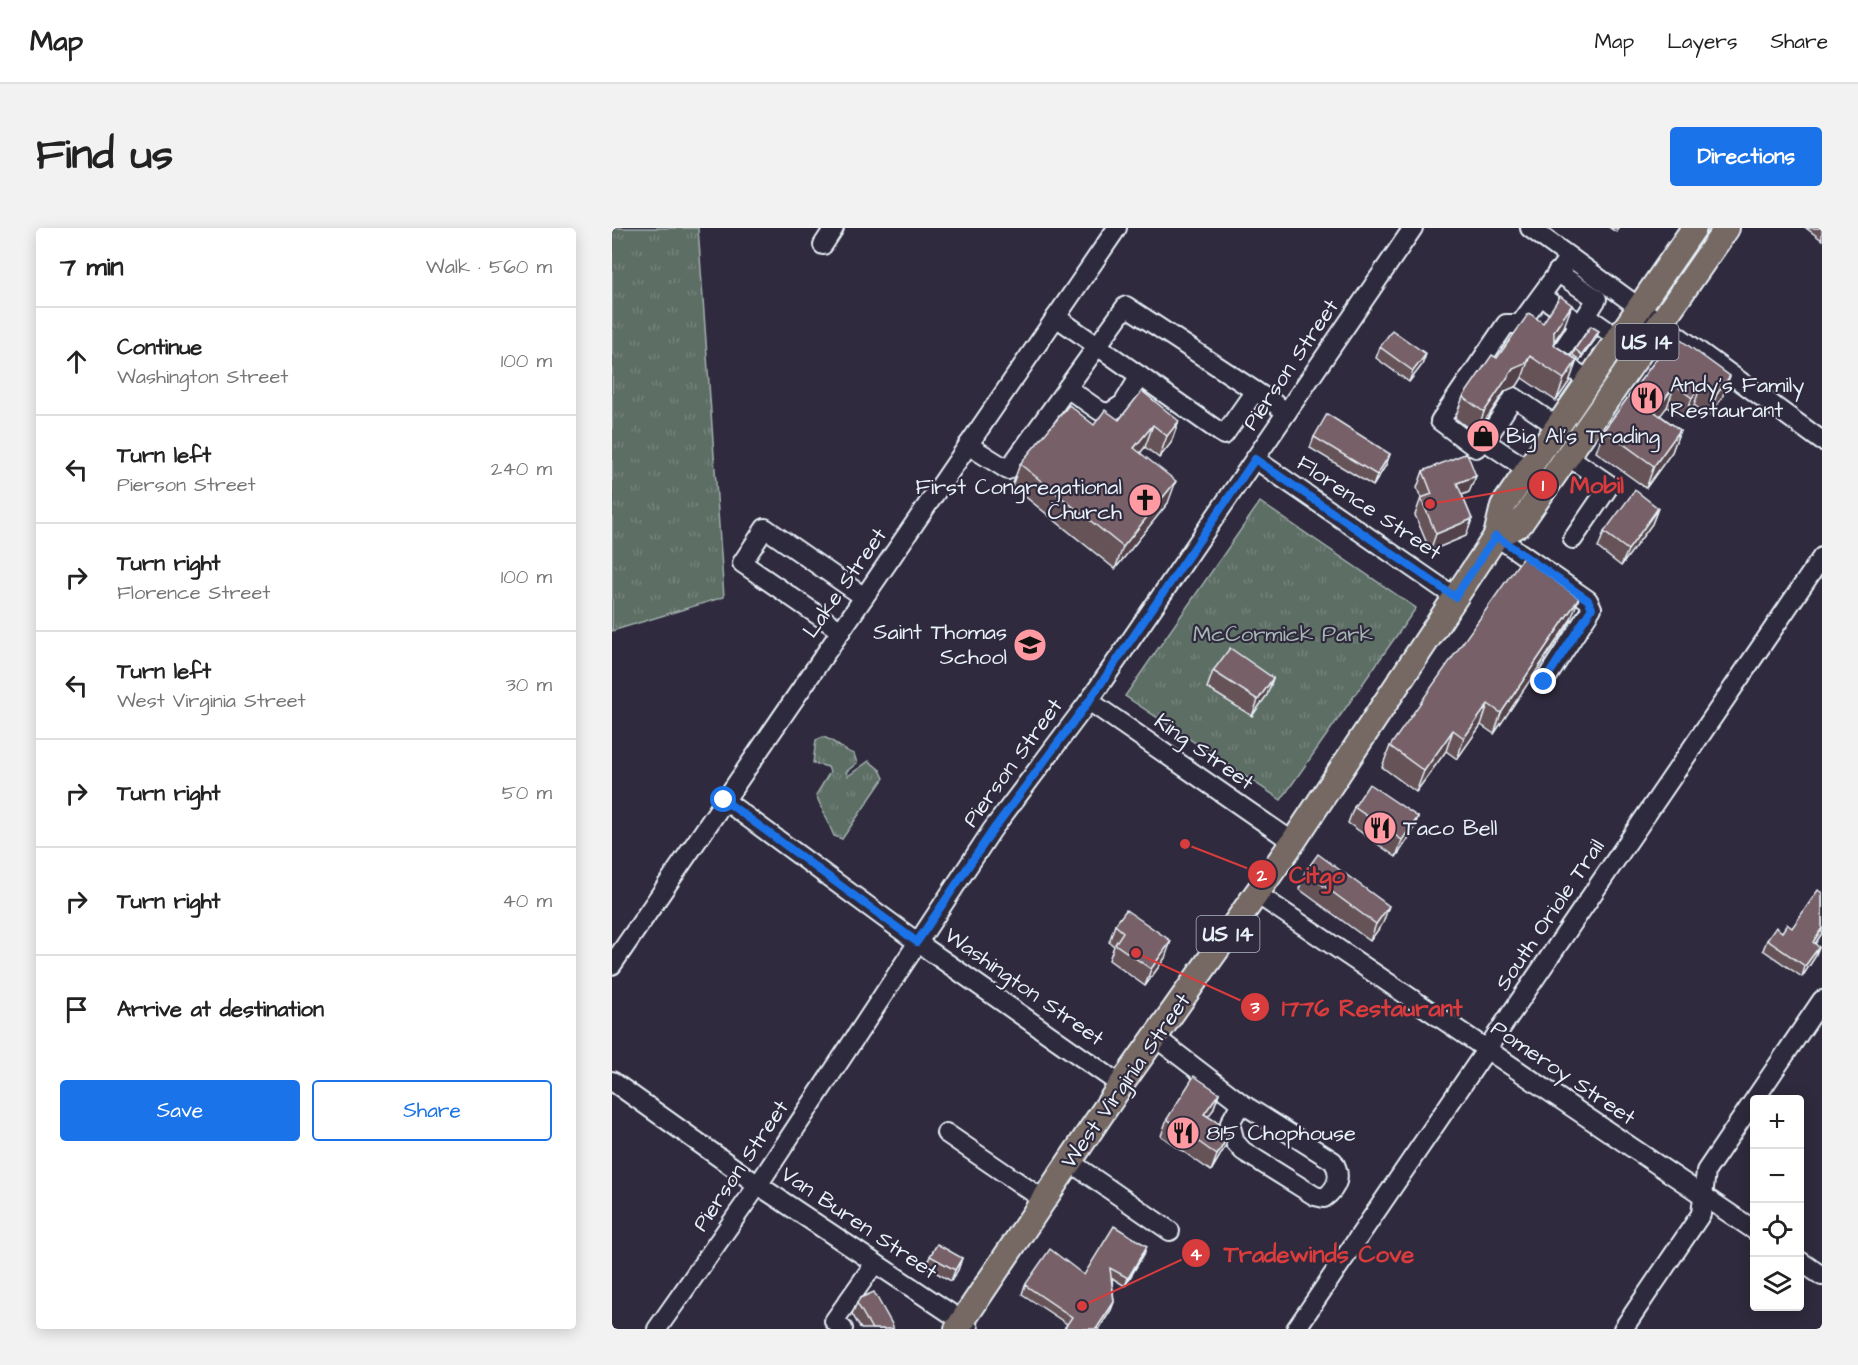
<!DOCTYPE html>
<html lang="en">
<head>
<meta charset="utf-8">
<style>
  :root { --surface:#fff; --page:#f2f2f2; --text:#222; --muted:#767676; --line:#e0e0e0; --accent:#1a73e8 }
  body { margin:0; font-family:"Architects Daughter",sans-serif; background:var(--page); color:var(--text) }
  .controls { position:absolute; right:18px; bottom:18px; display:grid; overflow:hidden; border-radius:6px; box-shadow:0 3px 15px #0003 }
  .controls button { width:54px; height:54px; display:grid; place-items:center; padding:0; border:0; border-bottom:2px solid var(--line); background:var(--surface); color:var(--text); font:30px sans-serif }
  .stop { position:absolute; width:18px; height:18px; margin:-14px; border:4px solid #1a73e8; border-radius:50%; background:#fff }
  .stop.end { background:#1a73e8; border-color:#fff; box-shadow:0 2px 6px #0008 }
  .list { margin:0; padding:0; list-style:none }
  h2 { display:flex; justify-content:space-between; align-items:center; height:78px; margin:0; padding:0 24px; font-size:26px }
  h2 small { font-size:20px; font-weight:400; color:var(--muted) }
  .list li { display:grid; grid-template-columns:39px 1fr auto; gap:18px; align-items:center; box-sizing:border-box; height:108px; padding:0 24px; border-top:2px solid var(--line) }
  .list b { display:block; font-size:22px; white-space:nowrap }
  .list p { margin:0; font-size:20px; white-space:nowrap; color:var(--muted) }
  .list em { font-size:20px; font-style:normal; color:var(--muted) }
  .actions { display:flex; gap:12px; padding:18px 24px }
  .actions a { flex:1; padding:14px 0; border:2px solid var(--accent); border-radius:6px; text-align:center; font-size:21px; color:var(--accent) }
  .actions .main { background:var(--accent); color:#fff }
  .icon { flex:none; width:33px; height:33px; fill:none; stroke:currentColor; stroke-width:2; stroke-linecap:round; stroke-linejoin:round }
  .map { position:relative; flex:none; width:1210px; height:1101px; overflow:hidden; border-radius:6px }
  header { display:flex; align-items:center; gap:36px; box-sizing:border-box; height:84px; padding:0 30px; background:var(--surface); border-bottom:2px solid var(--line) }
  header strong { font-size:28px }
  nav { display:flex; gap:33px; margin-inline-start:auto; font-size:21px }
  .intro { display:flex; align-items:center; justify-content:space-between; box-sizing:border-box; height:144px; padding:0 36px }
  h1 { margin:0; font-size:42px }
  .button { padding:15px 27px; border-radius:6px; background:var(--accent); color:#fff; font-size:21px; font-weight:700 }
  main { display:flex; gap:36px; padding:0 36px }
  aside { flex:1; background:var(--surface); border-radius:6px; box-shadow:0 3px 15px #0003 }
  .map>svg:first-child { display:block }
  .grass { fill:url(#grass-tufts); stroke:#a2b0ae; stroke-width:1.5 }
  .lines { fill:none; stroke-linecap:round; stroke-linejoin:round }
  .minor-casing { stroke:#e8f1f8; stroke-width:22 }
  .major-casing { stroke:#e8f1f8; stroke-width:28 }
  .minor { stroke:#2f2a3d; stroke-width:18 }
  .major { stroke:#766964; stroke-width:24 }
  .wall { fill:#665359; stroke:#e8f1f8; stroke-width:1.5 }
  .shaded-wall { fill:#534348; stroke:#e8f1f8; stroke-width:1.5 }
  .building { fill:#776067; stroke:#e8f1f8; stroke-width:1.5 }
  .route { stroke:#1a73e8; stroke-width:8 }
  .labels { text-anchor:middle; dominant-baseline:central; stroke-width:4.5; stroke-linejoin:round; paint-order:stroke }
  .shield { fill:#2f2a3d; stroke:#b0b5c0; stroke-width:1.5 }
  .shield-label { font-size:21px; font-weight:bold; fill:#e8f1f8 }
  .street-label { font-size:22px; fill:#e8f1f8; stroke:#2f2a3d }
  .poi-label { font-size:22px; fill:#e8f1f8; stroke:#2f2a3d; text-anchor:start }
  .park-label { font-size:22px; fill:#a9b6b6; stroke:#2f2a3d }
  .leader { fill:none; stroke:#d83c3d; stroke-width:2 }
  .callout-dot { fill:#d83c3d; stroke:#2f2a3d; stroke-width:2 }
  .mark-label { font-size:18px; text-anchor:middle; font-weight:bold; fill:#fff }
  .callout-label { font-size:24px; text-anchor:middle; font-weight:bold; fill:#d83c3d; stroke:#2f2a3d; stroke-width:4.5; stroke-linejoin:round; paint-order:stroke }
</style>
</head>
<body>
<header>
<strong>Map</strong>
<nav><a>Map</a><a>Layers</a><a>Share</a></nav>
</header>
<div class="intro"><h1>Find us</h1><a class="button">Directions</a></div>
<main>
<aside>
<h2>7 min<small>Walk · 560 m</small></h2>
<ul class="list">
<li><svg class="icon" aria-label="ahead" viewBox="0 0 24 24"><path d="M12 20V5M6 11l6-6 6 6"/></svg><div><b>Continue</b><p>Washington Street</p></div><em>100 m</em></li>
<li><svg class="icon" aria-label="left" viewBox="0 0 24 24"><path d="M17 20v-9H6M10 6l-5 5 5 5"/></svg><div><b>Turn left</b><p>Pierson Street</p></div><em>240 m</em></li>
<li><svg class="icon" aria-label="right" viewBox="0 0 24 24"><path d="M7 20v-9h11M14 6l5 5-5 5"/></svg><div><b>Turn right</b><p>Florence Street</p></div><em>100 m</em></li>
<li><svg class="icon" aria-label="left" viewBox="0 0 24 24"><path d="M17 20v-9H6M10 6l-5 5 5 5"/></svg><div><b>Turn left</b><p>West Virginia Street</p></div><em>30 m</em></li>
<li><svg class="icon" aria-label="right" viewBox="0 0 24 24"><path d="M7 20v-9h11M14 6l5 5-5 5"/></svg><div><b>Turn right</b></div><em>50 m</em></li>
<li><svg class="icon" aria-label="right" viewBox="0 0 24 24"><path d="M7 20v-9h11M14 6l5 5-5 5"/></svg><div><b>Turn right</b></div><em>40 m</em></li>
<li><svg class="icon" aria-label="arrive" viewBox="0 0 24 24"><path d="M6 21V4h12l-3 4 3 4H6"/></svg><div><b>Arrive at destination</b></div></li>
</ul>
<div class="actions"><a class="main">Save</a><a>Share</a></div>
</aside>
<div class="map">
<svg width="1210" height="1101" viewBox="0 0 1210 1101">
  <defs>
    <pattern id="grass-tufts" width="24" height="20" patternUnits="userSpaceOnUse" patternTransform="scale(1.5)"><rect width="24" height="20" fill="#5d6e65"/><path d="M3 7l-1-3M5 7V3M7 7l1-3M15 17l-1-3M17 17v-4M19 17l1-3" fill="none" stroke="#74837c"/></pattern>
  </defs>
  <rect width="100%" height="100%" fill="#2f2a3d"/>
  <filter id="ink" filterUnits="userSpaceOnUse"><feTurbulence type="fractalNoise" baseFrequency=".0167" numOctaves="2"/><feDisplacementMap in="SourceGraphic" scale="12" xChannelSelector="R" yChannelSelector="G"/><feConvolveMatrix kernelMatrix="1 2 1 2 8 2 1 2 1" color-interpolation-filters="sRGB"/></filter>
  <g filter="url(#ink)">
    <!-- grass -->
    <g class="grass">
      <path d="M 0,0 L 86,0 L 112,369 L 0,403 Z"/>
      <path d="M 648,274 L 804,380 L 669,572 L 513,468 Z"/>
      <path d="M 211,509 C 224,513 229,522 242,526 L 245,535 L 234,544 L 236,548 L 257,533 L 268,542 L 272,550 L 230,611 L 222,608 L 204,567 L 218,544 L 216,539 L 201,535 L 204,512 Z"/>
    </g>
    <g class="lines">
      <defs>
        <g id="minor">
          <path d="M 918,0 L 1210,213"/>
          <path d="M 211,17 L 222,0"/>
          <path d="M 945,44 L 985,71 L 974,88 L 1006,110"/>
          <path d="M 929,68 L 968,96 L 944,131 L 978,153"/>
          <path d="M 444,89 L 612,207 L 643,163"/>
          <path d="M 455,160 L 488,183 L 497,185 L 511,176 L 528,148"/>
          <path d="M 946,199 L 902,169 L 873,213 L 864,220 L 828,193 L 894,96 L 908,96 L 957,29"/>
          <path d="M 873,213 L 916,242"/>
          <path d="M 356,217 L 396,242 L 514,78 L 675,184"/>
          <path d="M 957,229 L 998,257 L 961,311"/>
          <path d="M 643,231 L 843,369"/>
          <path d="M 884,308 L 976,372 L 980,380 L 932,454"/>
          <path d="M 229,403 L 130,335 L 153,300 L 252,369"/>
          <path d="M 477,473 L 681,614"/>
          <path d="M 112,572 L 305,714 L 509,857"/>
          <path d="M 645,666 L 1142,1002"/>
          <path d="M 0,737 L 505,0"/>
          <path d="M 543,809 L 629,875 L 721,933 C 730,947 726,960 712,970 L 703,968 L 631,923 L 623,914 L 618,895 L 629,875"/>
          <path d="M 0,853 L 146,957 L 350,1093 L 357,1101"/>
          <path d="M 334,905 L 432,972"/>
          <path d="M 458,934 L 558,1003"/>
          <path d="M 1188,1033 L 1210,1048"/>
          <path d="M 45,1101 L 146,957 L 380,602 L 477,473 L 801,0"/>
          <path d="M 231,1101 L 222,1093 L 263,1035"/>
          <path d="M 684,1101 L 1210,329"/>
          <path d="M 1011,1101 L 1089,986 L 1094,943 L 1210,772"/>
        </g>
        <g id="major">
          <path d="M 884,308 L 908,296 L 1115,0"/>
          <path d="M 345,1101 L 509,857 L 681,614 L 884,308 L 891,278 L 1082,0"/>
        </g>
      </defs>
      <!-- minor casing -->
      <use href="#minor" class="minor-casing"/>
      <!-- major casing -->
      <use href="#major" class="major-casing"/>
      <!-- minor -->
      <use href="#minor" class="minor"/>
      <!-- major -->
      <use href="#major" class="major"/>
    </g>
    <!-- wall -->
    <g class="wall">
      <path d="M 998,0 L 1006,0 L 1004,4 Z"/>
      <path d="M 1194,0 L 1210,0 L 1210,12 Z"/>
      <path d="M 952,99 L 942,114 L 942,117 L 965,132 L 957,154 L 944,173 L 910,150 L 905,158 L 893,163 L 864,206 L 843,190 L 851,169 L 885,130 Z"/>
      <path d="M 1062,107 L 1110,170 L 1097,188 L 1082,177 L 1072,191 L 1055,179 L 1048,187 L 1068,202 L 1060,224 L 1034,260 L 984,224 L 992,202 Z"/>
      <path d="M 985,109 L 968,132 L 961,127 L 963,121 Z"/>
      <path d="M 768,119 L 814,126 L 810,137 L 797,154 L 764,130 Z"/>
      <path d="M 530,163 L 559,215 L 547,230 L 533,219 L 528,225 L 556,275 L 503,341 L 400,258 L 408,236 L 482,197 L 507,192 Z"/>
      <path d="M 702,209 L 778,226 L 774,237 L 761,258 L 698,220 Z"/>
      <path d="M 811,243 L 864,248 L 857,264 L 850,267 L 860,291 L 854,308 L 818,323 L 803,287 L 809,270 L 805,260 Z"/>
      <path d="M 1046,280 L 1040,296 L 1009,338 L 986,320 L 992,304 Z"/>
      <path d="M 959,391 L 882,506 L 869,497 L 845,531 L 834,523 L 804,564 L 770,539 L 778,518 Z"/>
      <path d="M 601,443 L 661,450 L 655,467 L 640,488 L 595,460 Z"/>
      <path d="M 742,579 L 806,589 L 800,605 L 784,629 L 736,595 Z"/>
      <path d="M 693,644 L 771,695 L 758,713 L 687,661 Z"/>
      <path d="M 1210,665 L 1210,705 L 1203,716 L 1203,729 L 1190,749 L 1151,722 L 1155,712 L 1170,704 L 1180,700 Z"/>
      <path d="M 503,697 L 553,730 L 533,758 L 497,732 L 502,718 L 497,714 Z"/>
      <path d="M 607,865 L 601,882 L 596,888 L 613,919 L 599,943 L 549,908 L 555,891 Z"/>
      <path d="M 532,1026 L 513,1058 L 500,1050 L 502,1074 L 499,1082 L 487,1101 L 452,1101 L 455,1096 L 410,1066 L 413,1057 L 472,1047 Z"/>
      <path d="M 318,1028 L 350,1030 L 346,1042 L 339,1053 L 314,1039 Z"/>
      <path d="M 245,1075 L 281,1101 L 249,1101 L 240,1086 Z"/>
    </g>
    <!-- shaded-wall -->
    <g class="shaded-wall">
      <path d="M 960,77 L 952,99 L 934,125 L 942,103 Z"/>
      <path d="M 987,103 L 985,109 L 968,132 L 970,127 Z"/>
      <path d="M 814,126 L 810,137 L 797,154 L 801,143 Z"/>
      <path d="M 918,128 L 910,150 L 905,158 L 893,163 L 864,206 L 872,184 L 901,141 Z"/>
      <path d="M 965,132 L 957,154 L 944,173 L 952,151 Z"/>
      <path d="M 1118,148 L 1110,170 L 1097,188 L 1105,166 Z"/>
      <path d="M 1090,155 L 1082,177 L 1072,191 L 1080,170 Z"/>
      <path d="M 1063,157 L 1055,179 L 1035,205 L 1043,184 Z"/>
      <path d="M 567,193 L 559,215 L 547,230 L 555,208 Z"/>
      <path d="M 541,197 L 533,219 L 514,242 L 522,220 Z"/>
      <path d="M 1068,202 L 1060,224 L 1034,260 L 1042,238 Z"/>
      <path d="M 778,226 L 774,237 L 761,258 L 765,247 Z"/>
      <path d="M 864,248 L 857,264 L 839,272 L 845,255 Z"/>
      <path d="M 564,253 L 556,275 L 503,341 L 511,319 Z"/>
      <path d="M 1046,280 L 1040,296 L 1009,338 L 1016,322 Z"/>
      <path d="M 860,291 L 854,308 L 818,323 L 824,306 Z"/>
      <path d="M 967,370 L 959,391 L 882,506 L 889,485 Z"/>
      <path d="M 661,450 L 655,467 L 640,488 L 646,472 Z"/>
      <path d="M 876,476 L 869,497 L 845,531 L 852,510 Z"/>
      <path d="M 841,502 L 834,523 L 804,564 L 812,543 Z"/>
      <path d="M 806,589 L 800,605 L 784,629 L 790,612 Z"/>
      <path d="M 777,678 L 771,695 L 758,713 L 764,696 Z"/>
      <path d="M 1210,700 L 1210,705 L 1197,725 L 1201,714 Z"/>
      <path d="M 559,713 L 553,730 L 533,758 L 539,741 Z"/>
      <path d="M 1207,719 L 1203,729 L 1190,749 L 1193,738 Z"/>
      <path d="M 607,865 L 601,882 L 586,902 L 592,886 Z"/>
      <path d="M 619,903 L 613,919 L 599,943 L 605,927 Z"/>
      <path d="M 535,1018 L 532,1026 L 513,1058 L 516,1050 Z"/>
      <path d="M 350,1030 L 346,1042 L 339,1053 L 343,1042 Z"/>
      <path d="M 502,1074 L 499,1082 L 487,1101 L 484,1101 Z"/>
    </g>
    <!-- building -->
    <g class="building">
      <path d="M 948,68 L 960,77 L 942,103 L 942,117 L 965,132 L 952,151 L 918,128 L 913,136 L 901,141 L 872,184 L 851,169 L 880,127 L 885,130 L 917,85 L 931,95 Z"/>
      <path d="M 979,98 L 987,103 L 970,127 L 963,121 Z"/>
      <path d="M 780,102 L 814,126 L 801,143 L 768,119 Z"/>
      <path d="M 1062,107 L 1118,148 L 1105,166 L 1090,155 L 1080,170 L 1063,157 L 1043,184 L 1068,202 L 1042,238 L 992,202 Z"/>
      <path d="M 530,163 L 567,193 L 555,208 L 541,197 L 522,220 L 564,253 L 511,319 L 408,236 L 457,177 L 482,197 L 493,182 L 507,192 Z"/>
      <path d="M 715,186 L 778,226 L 765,247 L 702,209 Z"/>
      <path d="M 855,225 L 864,248 L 845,255 L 860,291 L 824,306 L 809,270 L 820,266 L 811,243 Z"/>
      <path d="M 1023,262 L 1046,280 L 1016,322 L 992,304 Z"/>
      <path d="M 911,329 L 967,370 L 889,485 L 876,476 L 852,510 L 841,502 L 812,543 L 778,518 Z"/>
      <path d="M 618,420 L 661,450 L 646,472 L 601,443 Z"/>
      <path d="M 757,556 L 806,589 L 790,612 L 742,579 Z"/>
      <path d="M 706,626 L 777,678 L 764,696 L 693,644 Z"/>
      <path d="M 1206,662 L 1210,665 L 1210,700 L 1201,714 L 1207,719 L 1193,738 L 1155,712 L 1164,699 L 1170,704 L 1175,696 L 1180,700 Z"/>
      <path d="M 514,682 L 559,713 L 539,741 L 503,716 L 511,704 L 503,697 Z"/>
      <path d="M 582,848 L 607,865 L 592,886 L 619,903 L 605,927 L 555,891 Z"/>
      <path d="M 502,998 L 535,1018 L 516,1050 L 498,1040 L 502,1074 L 484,1101 L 452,1101 L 460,1089 L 413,1057 L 438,1021 L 472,1047 Z"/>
      <path d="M 325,1016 L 350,1030 L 343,1042 L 318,1028 Z"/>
      <path d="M 262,1064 L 281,1098 L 281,1101 L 260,1101 L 245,1075 L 248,1070 Z"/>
    </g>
  </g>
  <g class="lines" filter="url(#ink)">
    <!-- route -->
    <path class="route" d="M 112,572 L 305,714 L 381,602 L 477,473 L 643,231 L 843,369 L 884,308 L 976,372 L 980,380 L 932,454"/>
  </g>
  <!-- icons -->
  <defs>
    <symbol id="restaurant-disc" viewBox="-11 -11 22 22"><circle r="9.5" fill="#ff9aa2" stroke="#2f2a3d"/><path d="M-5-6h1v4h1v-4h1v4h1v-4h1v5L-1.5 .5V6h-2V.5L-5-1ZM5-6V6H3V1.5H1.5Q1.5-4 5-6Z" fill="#111"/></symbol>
    <symbol id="shop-disc" viewBox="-11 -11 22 22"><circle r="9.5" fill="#ff9aa2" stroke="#2f2a3d"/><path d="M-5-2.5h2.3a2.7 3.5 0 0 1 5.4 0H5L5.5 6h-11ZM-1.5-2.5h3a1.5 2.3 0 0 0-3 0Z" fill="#111"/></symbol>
    <symbol id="church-disc" viewBox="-11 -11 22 22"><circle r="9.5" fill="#ff9aa2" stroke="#2f2a3d"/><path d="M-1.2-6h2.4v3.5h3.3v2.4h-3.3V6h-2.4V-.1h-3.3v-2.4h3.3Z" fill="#111"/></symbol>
    <symbol id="school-disc" viewBox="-11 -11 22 22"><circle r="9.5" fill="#ff9aa2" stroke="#2f2a3d"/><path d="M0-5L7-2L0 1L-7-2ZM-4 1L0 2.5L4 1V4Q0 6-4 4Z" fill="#111"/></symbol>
  </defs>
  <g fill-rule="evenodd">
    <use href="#restaurant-disc" x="1016" y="151" width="38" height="38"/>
    <use href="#shop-disc" x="852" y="189" width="38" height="38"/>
    <use href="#church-disc" x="514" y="253" width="38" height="38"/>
    <use href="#school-disc" x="399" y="398" width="38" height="38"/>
    <use href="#restaurant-disc" x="749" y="581" width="38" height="38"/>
    <use href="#restaurant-disc" x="552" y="886" width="38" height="38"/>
  </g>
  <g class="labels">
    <!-- shield labels -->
    <g class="shield">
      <rect x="1003.5" y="96" width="63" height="36" rx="4.5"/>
      <rect x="584.5" y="688" width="63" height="36" rx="4.5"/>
    </g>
    <g class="shield-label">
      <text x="1035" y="114">US 14</text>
      <text x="616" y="706">US 14</text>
    </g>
    <!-- street labels -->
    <g class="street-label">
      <text transform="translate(679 137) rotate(-56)">Pierson Street</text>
      <text transform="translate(757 280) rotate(34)">Florence Street</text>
      <text transform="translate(233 355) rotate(-55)">Lake Street</text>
      <text transform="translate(592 524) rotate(35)">King Street</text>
      <text transform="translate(401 535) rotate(-54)">Pierson Street</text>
      <text transform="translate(938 687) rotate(-56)">South Oriole Trail</text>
      <text transform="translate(412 759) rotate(35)">Washington Street</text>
      <text transform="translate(951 845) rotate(34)">Pomeroy Street</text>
      <text transform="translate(514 853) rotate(-55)">West Virginia Street</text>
      <text transform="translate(129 938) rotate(-56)">Pierson Street</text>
      <text transform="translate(247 995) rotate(34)">Van Buren Street</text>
    </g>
    <!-- poi labels -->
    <g class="poi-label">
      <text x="1058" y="157">Andy's Family<tspan x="1058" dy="25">Restaurant</tspan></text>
      <text x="894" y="208">Big Al's Trading</text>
      <text x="510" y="259" text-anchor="end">First Congregational<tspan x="510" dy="25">Church</tspan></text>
      <text x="395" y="404" text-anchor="end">Saint Thomas<tspan x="395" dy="25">School</tspan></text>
      <text x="791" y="600">Taco Bell</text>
      <text x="594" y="905">815 Chophouse</text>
    </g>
    <!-- park labels -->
    <g class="park-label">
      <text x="671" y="406">McCormick Park</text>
    </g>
  </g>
  <!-- callouts -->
  <path class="leader" d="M818 276L931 257M573 616L650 646M524 725L643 779M470 1078L584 1025"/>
  <g class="callout-dot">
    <circle cx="818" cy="276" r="6"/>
    <circle cx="573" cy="616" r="6"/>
    <circle cx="524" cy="725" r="6"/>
    <circle cx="470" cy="1078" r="6"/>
    <circle cx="931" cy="257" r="15"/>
    <circle cx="650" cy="646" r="15"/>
    <circle cx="643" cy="779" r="15"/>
    <circle cx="584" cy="1025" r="15"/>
  </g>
  <g class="mark-label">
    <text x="931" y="263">1</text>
    <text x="650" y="653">2</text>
    <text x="643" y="785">3</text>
    <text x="584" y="1032">4</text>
  </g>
  <g class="callout-label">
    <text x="985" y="265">Mobil</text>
    <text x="705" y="655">Citgo</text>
    <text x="760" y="788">1776 Restaurant</text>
    <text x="707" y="1034">Tradewinds Cove</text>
  </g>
</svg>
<div class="controls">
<button>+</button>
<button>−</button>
<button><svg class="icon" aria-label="locate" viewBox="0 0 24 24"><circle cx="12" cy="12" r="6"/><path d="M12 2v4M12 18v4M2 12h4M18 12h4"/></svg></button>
<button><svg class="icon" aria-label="layers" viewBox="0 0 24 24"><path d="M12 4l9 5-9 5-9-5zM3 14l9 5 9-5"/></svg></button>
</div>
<div class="stop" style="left:112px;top:572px"></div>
<div class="stop end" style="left:932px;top:454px"></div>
</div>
</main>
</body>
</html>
